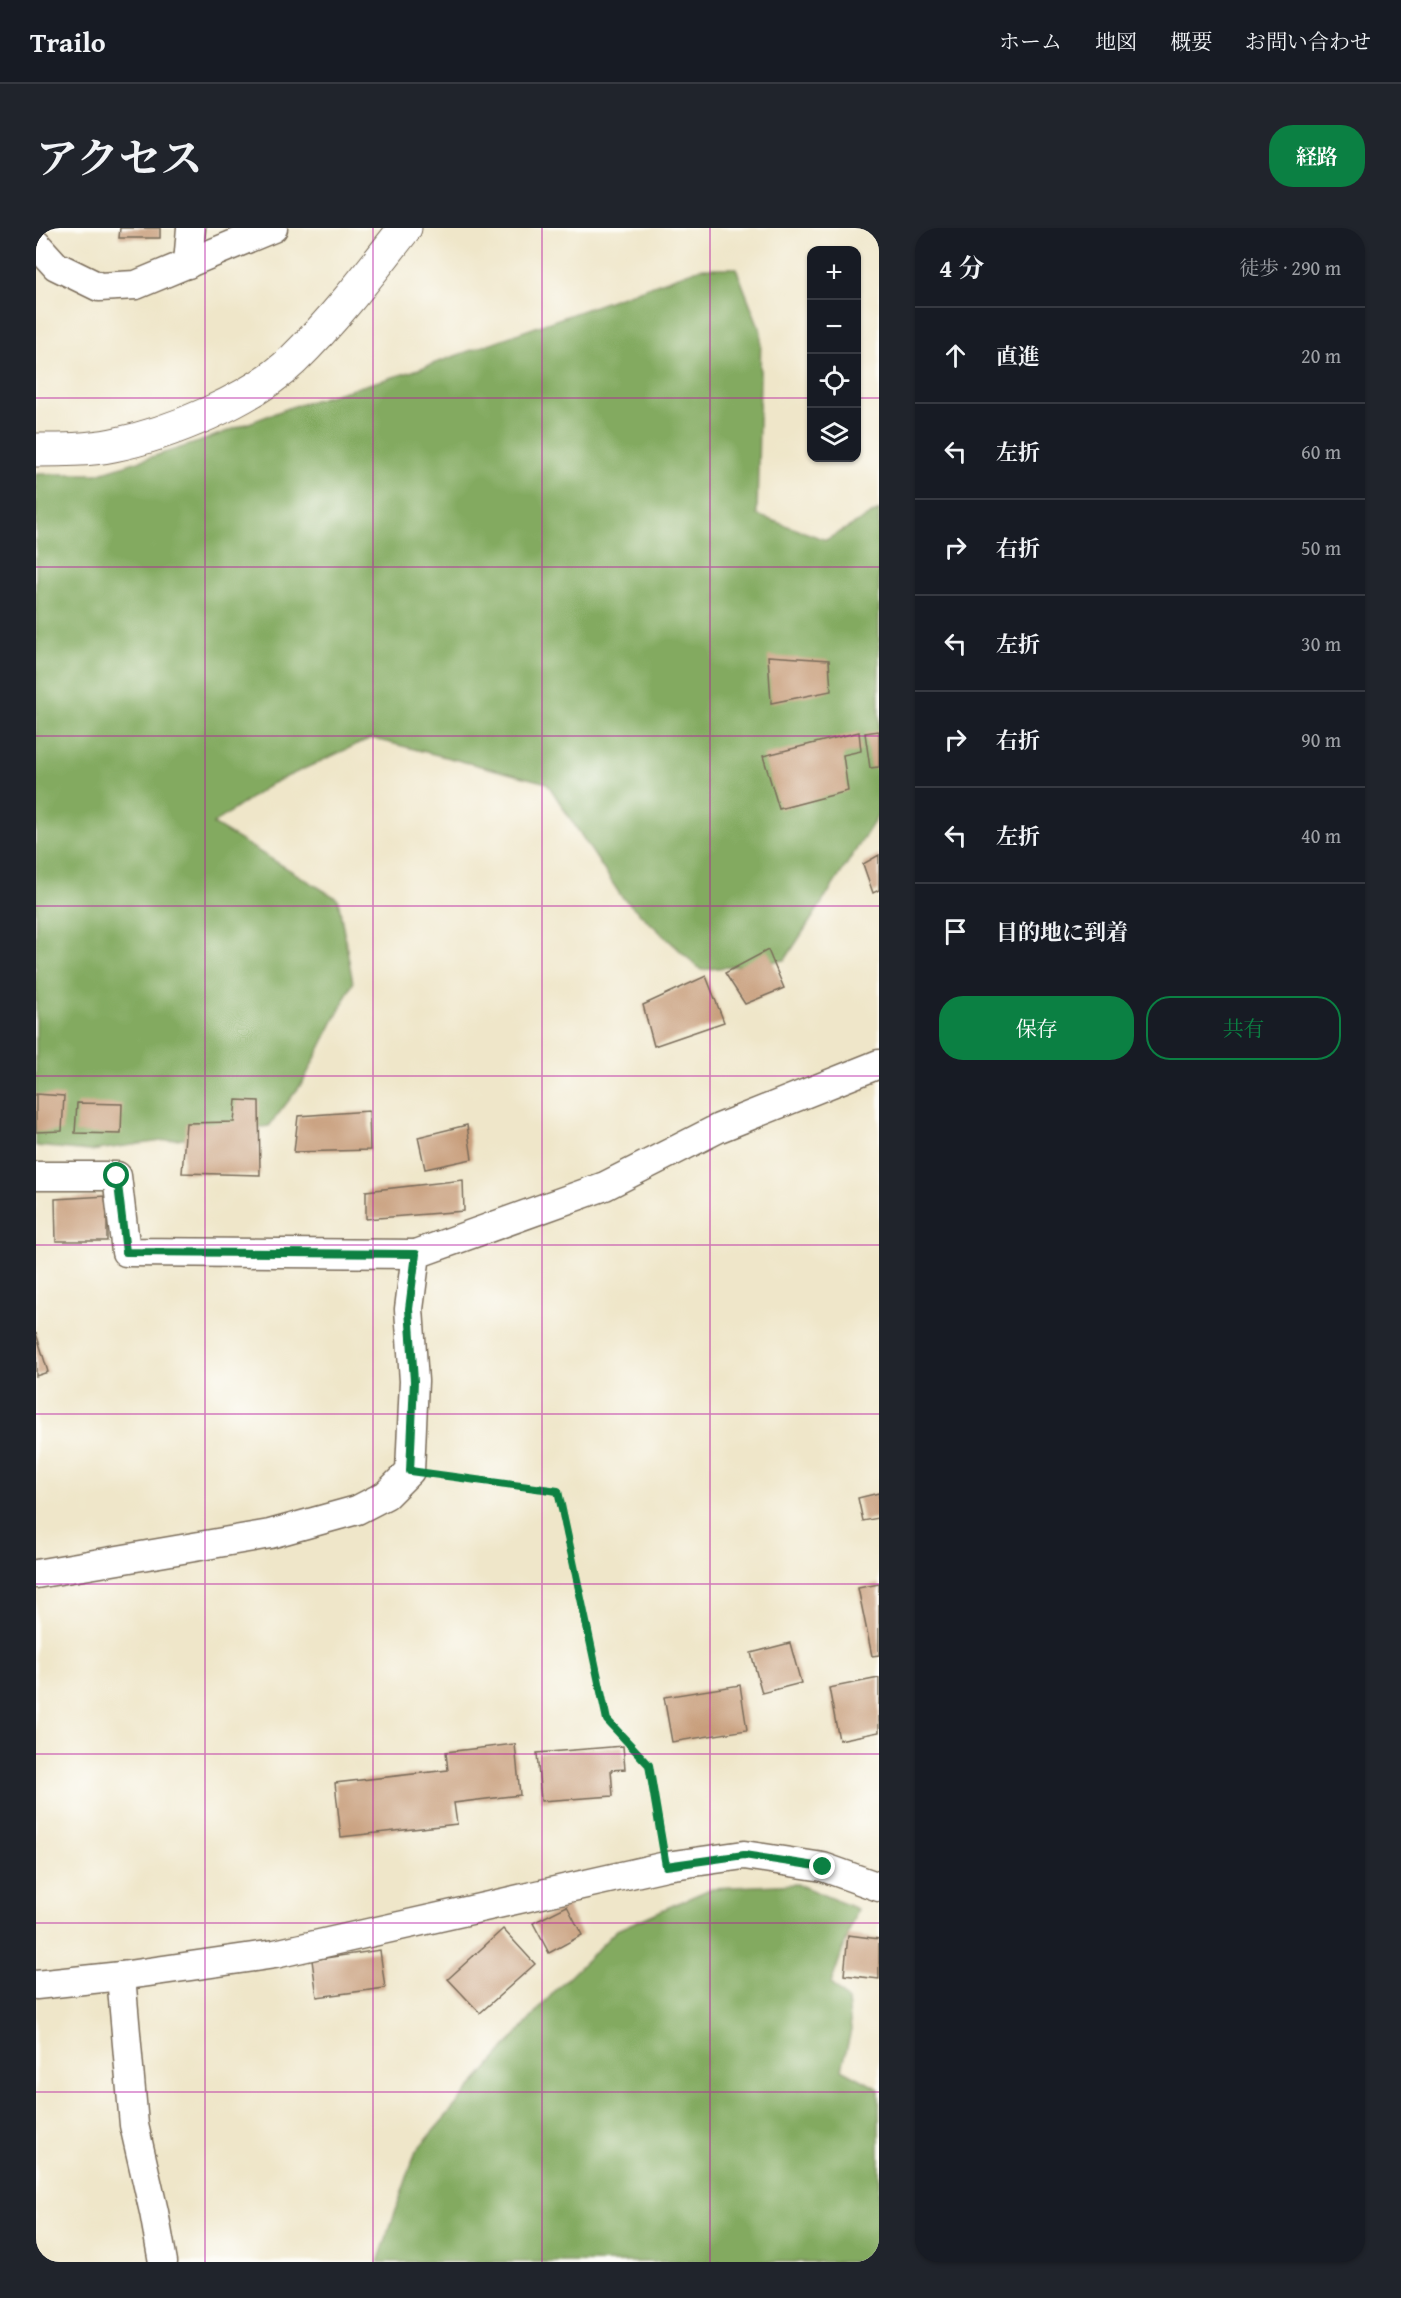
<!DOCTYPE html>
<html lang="ja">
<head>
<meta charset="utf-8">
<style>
  :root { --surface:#171b24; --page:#20242c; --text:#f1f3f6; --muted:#9ea1a6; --line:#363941; --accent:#0b8043 }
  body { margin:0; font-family:"Gentium Book Plus","Noto Serif JP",serif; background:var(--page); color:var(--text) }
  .controls { position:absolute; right:18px; top:18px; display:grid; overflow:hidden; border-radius:12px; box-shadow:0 2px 4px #0004 }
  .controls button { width:54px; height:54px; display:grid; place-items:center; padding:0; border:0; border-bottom:2px solid var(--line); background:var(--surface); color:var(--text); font:30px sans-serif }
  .stop { position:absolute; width:18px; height:18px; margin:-14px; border:4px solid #0b8043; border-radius:50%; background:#fff }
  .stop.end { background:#0b8043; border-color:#fff; box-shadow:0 2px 6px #0008 }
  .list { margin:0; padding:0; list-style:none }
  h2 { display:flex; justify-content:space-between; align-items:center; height:78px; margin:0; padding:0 24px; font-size:26px }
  h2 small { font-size:20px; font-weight:400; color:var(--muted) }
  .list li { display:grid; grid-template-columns:39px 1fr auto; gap:18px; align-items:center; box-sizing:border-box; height:96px; padding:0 24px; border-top:2px solid var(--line) }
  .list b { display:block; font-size:22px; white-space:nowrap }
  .list em { font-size:20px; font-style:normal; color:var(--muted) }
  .actions { display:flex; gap:12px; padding:18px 24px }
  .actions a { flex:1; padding:14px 0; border:2px solid var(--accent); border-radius:24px; text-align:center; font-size:21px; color:var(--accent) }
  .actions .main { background:var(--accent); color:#fff }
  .icon { flex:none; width:33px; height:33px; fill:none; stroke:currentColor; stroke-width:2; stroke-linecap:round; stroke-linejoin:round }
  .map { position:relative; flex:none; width:843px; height:2034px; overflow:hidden; border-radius:24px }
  header { display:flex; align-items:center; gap:36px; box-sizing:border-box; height:84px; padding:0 30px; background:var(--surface); border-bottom:2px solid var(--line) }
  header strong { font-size:28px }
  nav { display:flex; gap:33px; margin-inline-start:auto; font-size:21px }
  .intro { display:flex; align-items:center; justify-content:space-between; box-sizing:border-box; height:144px; padding:0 36px }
  h1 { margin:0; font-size:42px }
  .button { padding:15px 27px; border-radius:24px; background:var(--accent); color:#fff; font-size:21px; font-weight:700 }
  main { display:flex; gap:36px; padding:0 36px }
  aside { flex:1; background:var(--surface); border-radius:24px; box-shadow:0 2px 4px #0004 }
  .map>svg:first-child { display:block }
  .forest { fill:#83aa60; stroke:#5f6a3f; stroke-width:1.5 }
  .building { fill:#c89e7c }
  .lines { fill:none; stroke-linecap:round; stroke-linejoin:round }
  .minor-casing { stroke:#7a6c5a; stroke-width:31 }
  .tertiary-casing { stroke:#7a6c5a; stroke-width:35 }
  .path { stroke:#7a6c5a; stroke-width:4; stroke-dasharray:4.5 4.5; stroke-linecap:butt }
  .minor { stroke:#fff; stroke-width:28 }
  .tertiary { stroke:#fff; stroke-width:33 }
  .route { stroke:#0b8043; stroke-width:8 }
  .grid { fill:none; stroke:#b5179e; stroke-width:1.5; stroke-opacity:0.55 }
</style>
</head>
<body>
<header>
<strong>Trailo</strong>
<nav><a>ホーム</a><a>地図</a><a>概要</a><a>お問い合わせ</a></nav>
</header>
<div class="intro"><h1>アクセス</h1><a class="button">経路</a></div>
<main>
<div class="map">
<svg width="843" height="2034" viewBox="0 0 843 2034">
  <rect width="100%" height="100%" fill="#fdfcf7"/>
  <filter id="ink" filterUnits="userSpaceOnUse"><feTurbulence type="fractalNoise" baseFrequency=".0167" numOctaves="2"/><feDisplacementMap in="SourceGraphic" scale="12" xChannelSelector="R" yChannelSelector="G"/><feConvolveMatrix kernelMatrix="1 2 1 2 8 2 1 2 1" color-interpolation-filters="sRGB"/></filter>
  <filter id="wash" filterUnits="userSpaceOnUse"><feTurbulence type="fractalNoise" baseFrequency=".008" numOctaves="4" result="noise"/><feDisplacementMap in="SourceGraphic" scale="24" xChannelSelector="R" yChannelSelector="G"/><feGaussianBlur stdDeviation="1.35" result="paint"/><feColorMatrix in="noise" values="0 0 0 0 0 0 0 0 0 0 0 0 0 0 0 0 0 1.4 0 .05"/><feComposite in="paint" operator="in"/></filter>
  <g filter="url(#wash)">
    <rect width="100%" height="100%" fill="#efe6c9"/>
    <!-- forest -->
    <g class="forest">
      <path d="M 665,40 L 700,40 L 725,104 L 721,287 L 790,312 L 843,282 L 843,586 L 749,732 L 665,742 L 585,668 L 511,555 L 335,510 L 235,556 L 177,596 L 302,671 L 317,755 L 267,854 L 233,898 L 54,923 L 0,918 L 0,246 L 61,246 L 163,214 L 255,179 L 374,144 Z"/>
      <path d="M 761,1656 L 821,1681 L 795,1756 L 812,1773 L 815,1802 L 806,1841 L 843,1861 L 843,2034 L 342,2034 L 380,1923 L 517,1765 L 581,1702 L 676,1660 Z"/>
    </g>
    <g id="blocks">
      <!-- building -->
      <g class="building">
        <path d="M 84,0 L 124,0 L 124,10 L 83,10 Z"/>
        <path d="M 732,428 L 793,432 L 795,463 L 735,475 Z"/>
        <path d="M 843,503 L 843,539 L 834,540 L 829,505 Z"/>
        <path d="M 823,504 L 825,523 L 807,527 L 812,563 L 743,581 L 727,528 Z"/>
        <path d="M 843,627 L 843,662 L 837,665 L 827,636 Z"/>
        <path d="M 732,722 L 748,760 L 709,776 L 689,745 Z"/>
        <path d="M 670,748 L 688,794 L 618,818 L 607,777 Z"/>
        <path d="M 0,866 L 28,868 L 26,903 L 0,904 Z"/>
        <path d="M 200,872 L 223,873 L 224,947 L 146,945 L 150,895 L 198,894 Z"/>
        <path d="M 41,875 L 86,876 L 85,906 L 39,905 Z"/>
        <path d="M 333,883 L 334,922 L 258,924 L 262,888 Z"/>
        <path d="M 431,897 L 436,931 L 389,941 L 382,909 Z"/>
        <path d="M 427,952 L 428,983 L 330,991 L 330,963 Z"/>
        <path d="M 71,968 L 71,1013 L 20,1013 L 19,971 Z"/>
        <path d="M 0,1105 L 12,1144 L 0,1148 Z"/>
        <path d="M 843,1265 L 843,1290 L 827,1293 L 822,1270 Z"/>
        <path d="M 843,1356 L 843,1427 L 836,1428 L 822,1360 Z"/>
        <path d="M 754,1415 L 765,1455 L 726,1465 L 715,1425 Z"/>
        <path d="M 843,1450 L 843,1504 L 803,1512 L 793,1460 Z"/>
        <path d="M 704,1457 L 711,1502 L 636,1514 L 628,1469 Z"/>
        <path d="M 479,1516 L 484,1567 L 418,1575 L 421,1596 L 305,1609 L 299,1555 L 412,1542 L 410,1524 Z"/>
        <path d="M 587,1518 L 589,1541 L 575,1542 L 577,1568 L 505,1573 L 501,1525 Z"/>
        <path d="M 531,1678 L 546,1707 L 513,1725 L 497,1695 Z"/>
        <path d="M 467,1701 L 499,1736 L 444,1785 L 412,1751 Z"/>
        <path d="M 812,1707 L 843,1711 L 843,1751 L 808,1747 Z"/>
        <path d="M 344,1722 L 349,1760 L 281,1769 L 276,1732 Z"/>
      </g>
    </g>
  </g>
  <g filter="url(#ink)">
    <use href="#blocks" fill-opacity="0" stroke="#7a6c5a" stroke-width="1.5"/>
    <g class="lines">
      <defs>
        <g id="minor">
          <path d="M 0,16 L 20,38 L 63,59 L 100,57 L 237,0"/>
          <path d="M 152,36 L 155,0"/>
          <path d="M 0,948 L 81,948 L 90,1024 L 380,1026"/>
          <path d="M 0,1346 L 234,1306 L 321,1282 L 350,1267 L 374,1243 L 378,1153 L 373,1081 L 380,1026 L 569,958 L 683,900 L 843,836"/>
          <path d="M 85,1748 L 98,1897 L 118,1984 L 127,2034"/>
          <path d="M 0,1757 L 85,1748 L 239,1726 L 630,1638 L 708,1627 L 787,1639 L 843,1659"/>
        </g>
        <path id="tertiary" d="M 0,222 C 25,222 52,222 77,217 C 133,206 216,172 257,132 C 298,92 334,45 369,0"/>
      </defs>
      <!-- minor casing -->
      <use href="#minor" class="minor-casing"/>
      <!-- tertiary casing -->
      <use href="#tertiary" class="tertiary-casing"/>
      <!-- path -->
      <path class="path" d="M 401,1247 L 521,1264 L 571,1492 L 613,1537 L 626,1610"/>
      <!-- minor -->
      <use href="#minor" class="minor"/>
      <!-- tertiary -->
      <use href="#tertiary" class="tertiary"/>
    </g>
  </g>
  <g class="lines" filter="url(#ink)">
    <!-- route -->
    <path class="route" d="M 81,948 L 90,1024 L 380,1026 L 373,1081 L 378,1153 L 374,1243 L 522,1263 L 571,1492 L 613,1537 L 630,1638 L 708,1627 L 787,1639"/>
  </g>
  <!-- grid -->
  <path class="grid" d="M 169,0 L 169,2034M 337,0 L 337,2034M 506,0 L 506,2034M 674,0 L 674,2034M 0,170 L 776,170M 820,170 L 843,170M 0,339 L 843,339M 0,508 L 843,508M 0,678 L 843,678M 0,848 L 843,848M 0,1017 L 843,1017M 0,1186 L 843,1186M 0,1356 L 843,1356M 0,1526 L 843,1526M 0,1695 L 843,1695M 0,1864 L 843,1864"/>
</svg>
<div class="controls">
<button>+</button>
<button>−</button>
<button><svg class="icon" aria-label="locate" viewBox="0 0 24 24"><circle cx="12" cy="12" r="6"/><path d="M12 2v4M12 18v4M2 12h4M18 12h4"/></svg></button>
<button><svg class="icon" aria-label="layers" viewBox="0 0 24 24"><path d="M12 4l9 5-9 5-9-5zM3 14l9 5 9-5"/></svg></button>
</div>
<div class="stop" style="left:81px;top:948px"></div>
<div class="stop end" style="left:787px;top:1639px"></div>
</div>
<aside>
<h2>4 分<small>徒歩 · 290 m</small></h2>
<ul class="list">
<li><svg class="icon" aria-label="ahead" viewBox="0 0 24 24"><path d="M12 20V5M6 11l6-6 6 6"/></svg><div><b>直進</b></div><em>20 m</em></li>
<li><svg class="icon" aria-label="left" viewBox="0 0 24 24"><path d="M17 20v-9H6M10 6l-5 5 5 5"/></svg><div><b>左折</b></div><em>60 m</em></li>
<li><svg class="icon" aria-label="right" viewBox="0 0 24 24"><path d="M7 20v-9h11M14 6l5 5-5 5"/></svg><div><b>右折</b></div><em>50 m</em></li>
<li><svg class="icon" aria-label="left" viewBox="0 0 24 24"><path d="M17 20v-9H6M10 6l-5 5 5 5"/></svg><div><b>左折</b></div><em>30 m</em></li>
<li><svg class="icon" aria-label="right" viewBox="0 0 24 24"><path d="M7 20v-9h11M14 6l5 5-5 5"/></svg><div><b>右折</b></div><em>90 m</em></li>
<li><svg class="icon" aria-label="left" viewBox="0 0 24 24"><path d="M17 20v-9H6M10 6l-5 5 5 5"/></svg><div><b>左折</b></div><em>40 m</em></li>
<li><svg class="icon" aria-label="arrive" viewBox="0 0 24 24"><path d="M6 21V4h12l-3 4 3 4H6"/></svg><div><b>目的地に到着</b></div></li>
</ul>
<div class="actions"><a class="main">保存</a><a>共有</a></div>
</aside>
</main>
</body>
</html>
